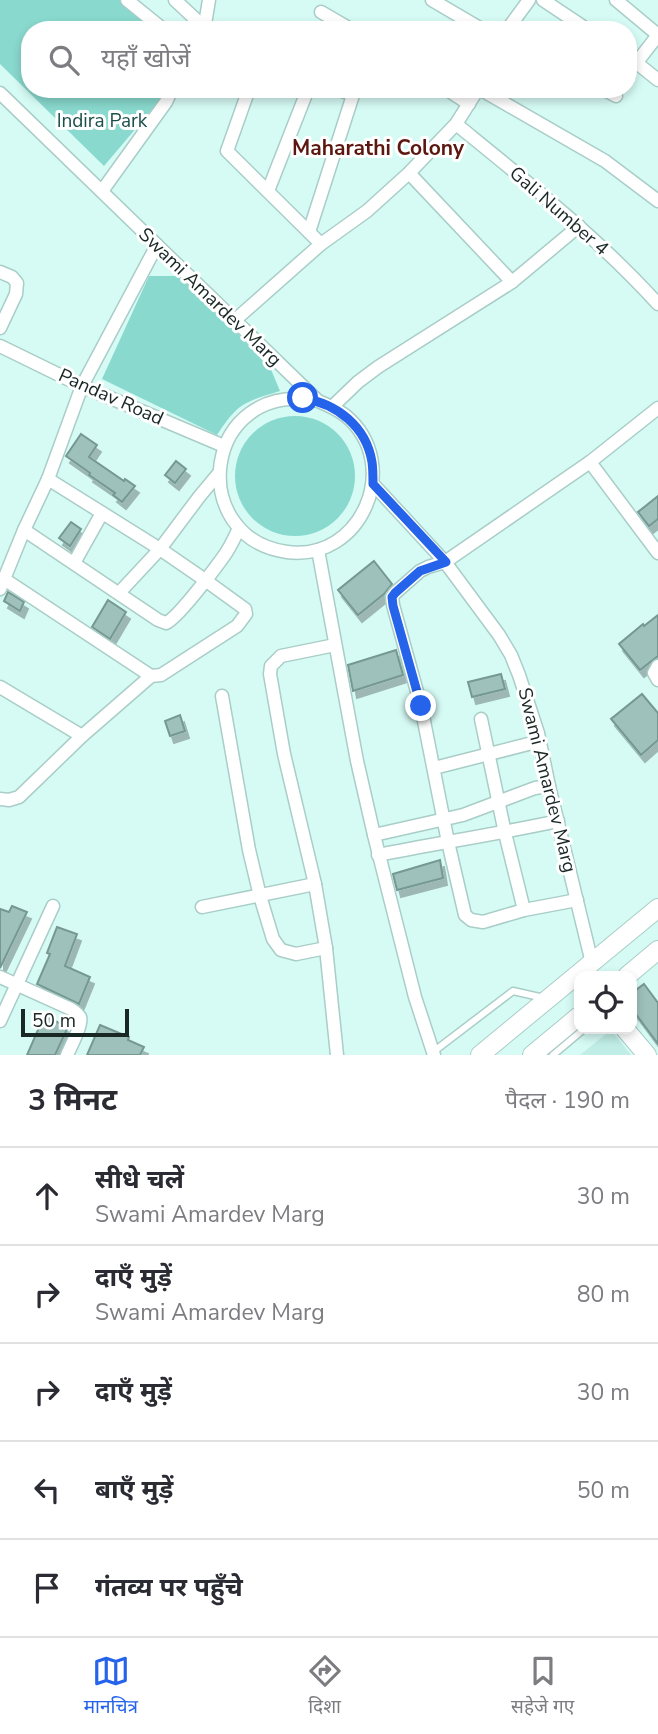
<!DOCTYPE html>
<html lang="hi">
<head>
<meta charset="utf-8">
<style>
  :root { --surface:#fff; --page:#f2f2f3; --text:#2b2b33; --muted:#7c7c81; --line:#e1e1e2; --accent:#2563eb }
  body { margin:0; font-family:"Nunito Sans","Noto Sans Devanagari",sans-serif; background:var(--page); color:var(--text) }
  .controls { position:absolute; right:21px; bottom:21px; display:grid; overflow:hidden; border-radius:14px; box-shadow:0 4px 10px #0003 }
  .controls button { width:63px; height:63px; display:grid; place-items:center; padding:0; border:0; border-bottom:2px solid var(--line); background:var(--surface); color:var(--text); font:35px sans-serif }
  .scale { position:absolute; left:21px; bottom:18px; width:108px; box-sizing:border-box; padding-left:7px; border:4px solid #192725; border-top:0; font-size:19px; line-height:24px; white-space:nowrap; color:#192725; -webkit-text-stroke:5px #fff; paint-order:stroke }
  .stop { position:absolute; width:21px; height:21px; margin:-16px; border:5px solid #2563eb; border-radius:50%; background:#fff }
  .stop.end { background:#2563eb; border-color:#fff; box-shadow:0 2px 7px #0008 }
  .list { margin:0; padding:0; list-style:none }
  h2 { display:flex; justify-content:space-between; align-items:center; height:91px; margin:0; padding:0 28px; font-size:30px }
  h2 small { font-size:23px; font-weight:400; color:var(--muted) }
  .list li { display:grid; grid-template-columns:46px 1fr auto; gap:21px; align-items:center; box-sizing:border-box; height:98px; padding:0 28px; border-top:2px solid var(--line) }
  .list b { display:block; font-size:26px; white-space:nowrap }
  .list p { margin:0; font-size:23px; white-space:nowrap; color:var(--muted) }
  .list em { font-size:23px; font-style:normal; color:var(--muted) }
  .icon { flex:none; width:38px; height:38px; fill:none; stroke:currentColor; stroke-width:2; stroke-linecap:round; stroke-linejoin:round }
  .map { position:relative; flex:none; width:658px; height:1055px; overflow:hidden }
  .search { position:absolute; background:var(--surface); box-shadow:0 4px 10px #0003; left:21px; right:21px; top:21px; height:77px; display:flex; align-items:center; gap:18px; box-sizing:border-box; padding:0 24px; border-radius:28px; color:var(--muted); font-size:26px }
  .sheet { height:581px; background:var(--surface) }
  nav { display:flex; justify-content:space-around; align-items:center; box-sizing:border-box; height:98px; border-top:2px solid var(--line); background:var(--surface); font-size:19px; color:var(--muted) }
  nav a { display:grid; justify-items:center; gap:4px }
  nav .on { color:var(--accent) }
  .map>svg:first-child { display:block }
  .built { fill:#c0ede6 }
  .green { fill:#89d9ce }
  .building { fill:#9ec1bc; stroke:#769893; stroke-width:2; filter:url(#shadow) }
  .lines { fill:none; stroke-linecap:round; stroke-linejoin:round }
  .lane-casing { stroke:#a9cdc7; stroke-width:9 }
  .street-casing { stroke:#a9cdc7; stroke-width:15 }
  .secondary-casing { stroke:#a9cdc7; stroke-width:20 }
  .lane { stroke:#fff; stroke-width:6 }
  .street { stroke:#fff; stroke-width:12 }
  .secondary { stroke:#fff; stroke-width:18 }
  .route { stroke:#2563eb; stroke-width:9 }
  .labels { text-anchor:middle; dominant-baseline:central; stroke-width:6; stroke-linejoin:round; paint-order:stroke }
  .park-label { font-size:19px; fill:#1b4f49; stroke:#fff }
  .street-label { font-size:19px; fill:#192725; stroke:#fff }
  .neighbourhood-label { font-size:21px; font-weight:bold; fill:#5c1810; stroke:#fff }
</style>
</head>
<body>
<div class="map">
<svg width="658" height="1055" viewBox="0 0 658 1055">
  <defs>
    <filter id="shadow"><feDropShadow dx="4" dy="7" stdDeviation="0" flood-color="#0004"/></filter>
  </defs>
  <rect width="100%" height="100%" fill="#d6fbf5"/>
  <!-- built -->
  <path class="built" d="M 611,1030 L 631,1055 L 580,1055 Z"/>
  <!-- green -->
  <g class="green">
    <path d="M 0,0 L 120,0 L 158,30 L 30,30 L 30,89 L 165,89 L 160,100 L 104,166 L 0,64 Z"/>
    <path d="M 149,276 L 183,276 L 270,367 L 280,391 C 244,402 238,403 217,435 L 102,379 Z"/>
    <circle cx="295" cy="476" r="60"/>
  </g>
  <!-- building -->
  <g class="building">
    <path d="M 81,434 L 97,445 L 89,457 L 124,481 L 125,479 L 135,486 L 122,502 L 113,495 L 115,493 L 89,475 L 90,473 L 66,456 Z"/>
    <path d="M 176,461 L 186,469 L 175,483 L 165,475 Z"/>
    <path d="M 658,496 L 658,519 L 649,526 L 638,512 Z"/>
    <path d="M 71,522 L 81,529 L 70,546 L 59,538 Z"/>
    <path d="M 374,561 L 392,584 L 384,594 L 358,615 L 338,590 Z"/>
    <path d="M 8,592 L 24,602 L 20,611 L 4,601 Z"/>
    <path d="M 108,600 L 126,612 L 110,639 L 92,627 Z"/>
    <path d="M 658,615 L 658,656 L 640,670 L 619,644 L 643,624 L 644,626 Z"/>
    <path d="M 396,650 L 403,675 L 353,691 L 348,665 Z"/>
    <path d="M 501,674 L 505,689 L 472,697 L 468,682 Z"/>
    <path d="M 642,694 L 658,713 L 658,740 L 641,755 L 611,719 Z"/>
    <path d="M 180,715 L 185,731 L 170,736 L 165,721 Z"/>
    <path d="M 440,860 L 443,878 L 397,890 L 393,874 Z"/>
    <path d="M 12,906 L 27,912 L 0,968 L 0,909 L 9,912 Z"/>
    <path d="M 57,927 L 77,934 L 65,966 L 90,977 L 79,1004 L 37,984 L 50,954 L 47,953 Z"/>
    <path d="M 644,984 L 658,1003 L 658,1044 L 632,1009 L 632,993 Z"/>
    <path d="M 44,1016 L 68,1027 L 55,1055 L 27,1055 Z"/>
    <path d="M 100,1025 L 129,1037 L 128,1040 L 144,1047 L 140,1055 L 87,1055 Z"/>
  </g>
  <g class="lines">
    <defs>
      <g id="lane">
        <path d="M 433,1052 L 513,991 L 544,998"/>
        <path d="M 553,1055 L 584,1029"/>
      </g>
      <g id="street">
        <path d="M 127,0 L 164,30"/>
        <path d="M 175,0 L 207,30"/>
        <path d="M 432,0 L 483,30"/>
        <path d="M 543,0 L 588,30"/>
        <path d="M 616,0 L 658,35"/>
        <path d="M 321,12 L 352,30"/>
        <path d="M 204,30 L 209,0"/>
        <path d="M 507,30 L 529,0"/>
        <path d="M 628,56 L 658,80"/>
        <path d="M 637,62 L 658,35"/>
        <path d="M 249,89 L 227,151 L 321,244"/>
        <path d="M 446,89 L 469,104"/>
        <path d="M 480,89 L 605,161 L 658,201"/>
        <path d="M 603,89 L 616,96"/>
        <path d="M 0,93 L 318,401 C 328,405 337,409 346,416 C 403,464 362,562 287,552 C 185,538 202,379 318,401"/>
        <path d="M 456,124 C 526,181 597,237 658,304"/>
        <path d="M 409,173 L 512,282"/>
        <path d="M 102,191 L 166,102 L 172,89"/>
        <path d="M 268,191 L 308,89"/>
        <path d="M 309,232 L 353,95 L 337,89"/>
        <path d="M 0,272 L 12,277 L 17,283 L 16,294 L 0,328"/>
        <path d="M 235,320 L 321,244 L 367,211 L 409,173 L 456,124 L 478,89"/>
        <path d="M 0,346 L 82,386 L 224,446"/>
        <path d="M 332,407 L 358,382 L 378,367 L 512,282 L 579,226"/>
        <path d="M 590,462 L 658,553"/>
        <path d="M 373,484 L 445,562 L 499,635 L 511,655 L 519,675 L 538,733 L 549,786 L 592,963"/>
        <path d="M 24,530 L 158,620 L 166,623 C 178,618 217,566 226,553 C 231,545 235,537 239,528"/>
        <path d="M 318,550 L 357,761 L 374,835"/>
        <path d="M 74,563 L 102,513"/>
        <path d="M 4,579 L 151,676"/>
        <path d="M 0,589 L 24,530 L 48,479 L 82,386 L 157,245"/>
        <path d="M 119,593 L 160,549 L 199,497 L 219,473"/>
        <path d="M 335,645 L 281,656 L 271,666 L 270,674 L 284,754 L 315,884 L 326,948 L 337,1055"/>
        <path d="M 658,666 L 654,673 L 658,680"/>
        <path d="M 0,687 L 82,736"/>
        <path d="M 222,696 L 249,850 L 260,896 L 273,939 L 281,950 L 296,954 L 326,948"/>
        <path d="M 481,719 L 505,833 L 524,910"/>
        <path d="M 434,768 L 540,741"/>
        <path d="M 0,799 L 9,800 L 19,797 L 82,736 L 151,676 L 161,675 L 237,626 L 246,614 L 245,609 L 205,580 L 160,549 L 48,479"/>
        <path d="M 378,855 C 438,843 498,834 558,821"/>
        <path d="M 577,900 L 524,910 L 483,922 L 471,920 L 465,915 L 448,842 L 421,706 L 393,605 L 392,597 L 395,593 L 420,571 L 428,567 L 445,562 L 590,462 L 658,408"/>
        <path d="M 202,907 L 315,884"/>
        <path d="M 0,977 L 71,1009 C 74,1011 78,1014 80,1017 C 83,1024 70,1048 67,1055"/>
        <path d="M 0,1021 L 53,906"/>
        <path d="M 434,1055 L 415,997 L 374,835 L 463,815 L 535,788 L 549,786"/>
      </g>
      <g id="secondary">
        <path d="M 627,976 L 658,950"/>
        <path d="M 625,1029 L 647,1055"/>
        <path d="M 480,1055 L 658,908"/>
        <path d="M 532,1055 L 579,1016"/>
      </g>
    </defs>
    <!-- lane casing -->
    <use href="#lane" class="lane-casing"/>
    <!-- street casing -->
    <use href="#street" class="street-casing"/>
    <!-- secondary casing -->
    <use href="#secondary" class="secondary-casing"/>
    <!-- lane -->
    <use href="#lane" class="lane"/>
    <!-- street -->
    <use href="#street" class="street"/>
    <!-- secondary -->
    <use href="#secondary" class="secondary"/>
  </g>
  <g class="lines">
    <!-- route -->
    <path class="route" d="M 303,398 C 337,404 366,426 372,462 C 373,469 373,477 373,484 L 446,562 L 420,571 L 395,593 L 392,597 L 393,606 L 421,706"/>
  </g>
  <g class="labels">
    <!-- park labels -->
    <g class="park-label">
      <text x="102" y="121">Indira Park</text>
    </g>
    <!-- street labels -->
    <g class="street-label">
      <text transform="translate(559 211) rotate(41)">Gali Number 4</text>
      <text transform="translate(210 297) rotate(44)">Swami Amardev Marg</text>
      <text transform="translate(111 397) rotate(24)">Pandav Road</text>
      <text transform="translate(547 780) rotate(76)">Swami Amardev Marg</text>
    </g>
    <!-- neighbourhood labels -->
    <g class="neighbourhood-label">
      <text x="378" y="148">Maharathi Colony</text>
    </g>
  </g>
</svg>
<div class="controls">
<button><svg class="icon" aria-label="locate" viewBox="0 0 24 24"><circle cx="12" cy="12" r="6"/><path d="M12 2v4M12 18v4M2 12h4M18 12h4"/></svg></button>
</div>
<div class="scale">50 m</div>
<div class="stop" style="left:303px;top:398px"></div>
<div class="stop end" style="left:421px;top:706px"></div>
<div class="search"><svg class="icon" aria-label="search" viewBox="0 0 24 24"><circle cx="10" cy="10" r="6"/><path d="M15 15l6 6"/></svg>यहाँ खोजें</div>
</div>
<section class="sheet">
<h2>3 मिनट<small>पैदल · 190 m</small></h2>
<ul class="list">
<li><svg class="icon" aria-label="ahead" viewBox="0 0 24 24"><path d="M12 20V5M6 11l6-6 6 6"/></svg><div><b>सीधे चलें</b><p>Swami Amardev Marg</p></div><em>30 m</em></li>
<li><svg class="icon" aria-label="right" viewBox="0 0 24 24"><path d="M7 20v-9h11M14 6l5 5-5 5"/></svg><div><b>दाएँ मुड़ें</b><p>Swami Amardev Marg</p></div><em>80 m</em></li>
<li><svg class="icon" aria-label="right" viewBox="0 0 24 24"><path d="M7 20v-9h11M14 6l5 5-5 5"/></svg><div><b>दाएँ मुड़ें</b></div><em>30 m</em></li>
<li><svg class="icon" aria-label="left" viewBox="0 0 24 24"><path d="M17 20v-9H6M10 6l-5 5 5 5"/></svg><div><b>बाएँ मुड़ें</b></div><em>50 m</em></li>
<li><svg class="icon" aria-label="arrive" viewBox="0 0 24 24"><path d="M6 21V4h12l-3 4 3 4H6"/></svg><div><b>गंतव्य पर पहुँचे</b></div></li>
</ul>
</section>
<nav>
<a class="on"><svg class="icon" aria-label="map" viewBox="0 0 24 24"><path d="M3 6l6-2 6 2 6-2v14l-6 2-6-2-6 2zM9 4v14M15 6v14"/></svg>मानचित्र</a>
<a><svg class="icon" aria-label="directions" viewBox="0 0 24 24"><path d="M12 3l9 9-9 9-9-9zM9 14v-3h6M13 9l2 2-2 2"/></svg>दिशा</a>
<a><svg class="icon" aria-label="saved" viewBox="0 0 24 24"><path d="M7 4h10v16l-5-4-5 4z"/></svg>सहेजे गए</a>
</nav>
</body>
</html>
